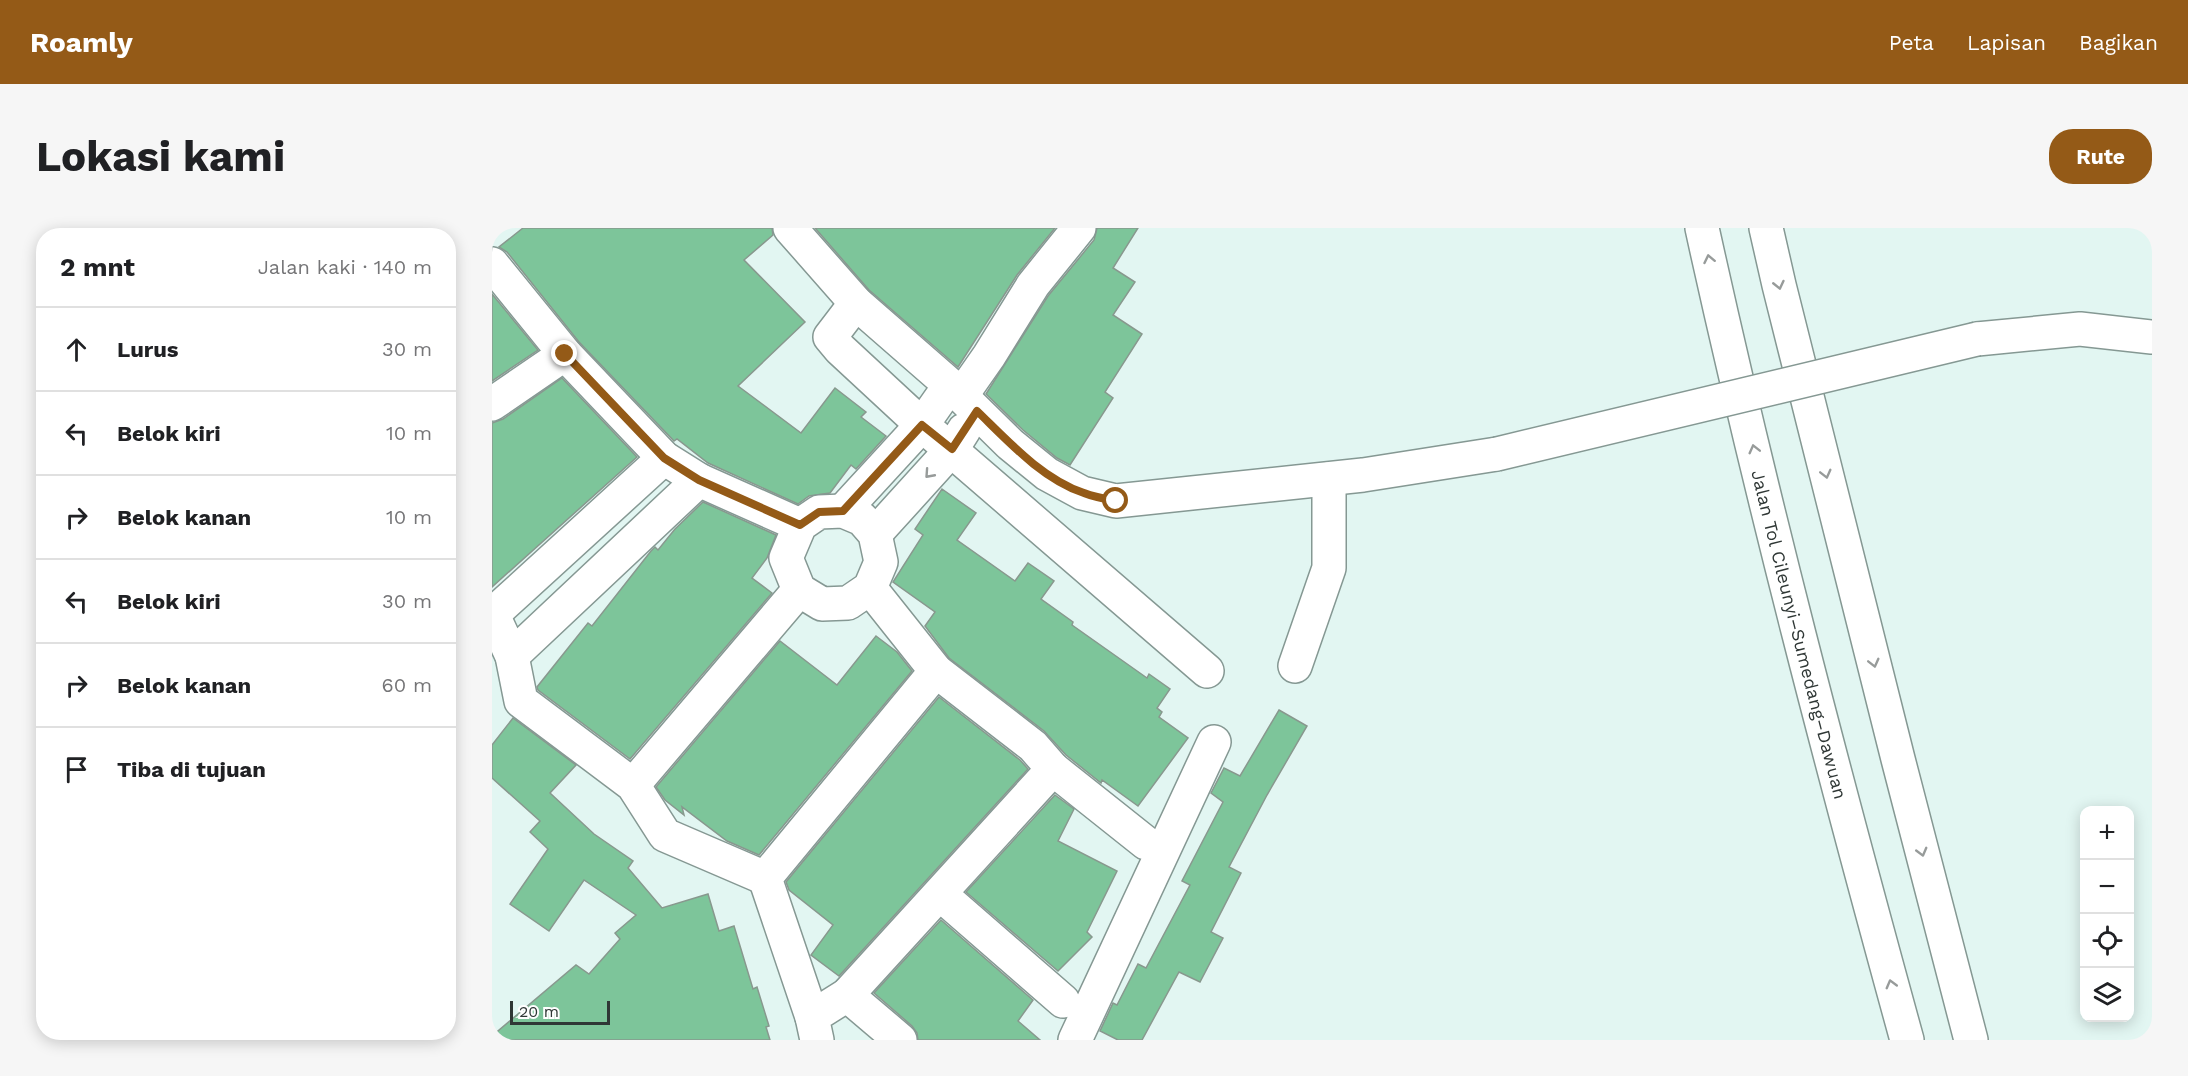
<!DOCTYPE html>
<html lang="id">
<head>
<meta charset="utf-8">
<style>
  :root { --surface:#fff; --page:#f6f6f6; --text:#202124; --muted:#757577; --line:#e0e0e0; --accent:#945a17 }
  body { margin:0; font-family:"Work Sans",sans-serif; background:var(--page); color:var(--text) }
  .controls { position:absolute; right:18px; bottom:18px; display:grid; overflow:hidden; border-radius:12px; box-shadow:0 3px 15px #0003 }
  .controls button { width:54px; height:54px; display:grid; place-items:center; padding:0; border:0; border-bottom:2px solid var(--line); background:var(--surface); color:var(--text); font:30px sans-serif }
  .scale { position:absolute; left:18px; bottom:15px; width:100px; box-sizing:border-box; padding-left:6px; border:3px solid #2f3735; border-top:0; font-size:16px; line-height:21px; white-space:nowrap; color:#2f3735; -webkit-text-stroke:4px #fff; paint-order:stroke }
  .stop { position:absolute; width:18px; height:18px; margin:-14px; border:4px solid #945a17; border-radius:50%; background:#fff }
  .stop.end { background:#945a17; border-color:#fff; box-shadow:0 2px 6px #0008 }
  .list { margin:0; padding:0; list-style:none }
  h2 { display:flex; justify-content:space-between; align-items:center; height:78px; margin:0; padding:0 24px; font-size:26px }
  h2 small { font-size:20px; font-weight:400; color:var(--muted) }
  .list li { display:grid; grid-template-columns:39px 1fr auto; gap:18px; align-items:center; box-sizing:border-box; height:84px; padding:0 24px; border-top:2px solid var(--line) }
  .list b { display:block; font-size:22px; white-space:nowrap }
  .list em { font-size:20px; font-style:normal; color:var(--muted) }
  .icon { flex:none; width:33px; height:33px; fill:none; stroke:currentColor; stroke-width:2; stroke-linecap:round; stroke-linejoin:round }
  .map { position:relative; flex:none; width:1660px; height:812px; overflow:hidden; border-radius:24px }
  header { display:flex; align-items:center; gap:36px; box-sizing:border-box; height:84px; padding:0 30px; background:var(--accent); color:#fff }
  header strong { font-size:28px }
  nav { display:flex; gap:33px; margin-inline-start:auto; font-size:21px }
  .intro { display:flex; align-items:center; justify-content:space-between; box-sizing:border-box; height:144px; padding:0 36px }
  h1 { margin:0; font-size:42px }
  .button { padding:15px 27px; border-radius:24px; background:var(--accent); color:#fff; font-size:21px; font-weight:700 }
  main { display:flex; gap:36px; padding:0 36px }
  aside { flex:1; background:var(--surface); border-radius:24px; box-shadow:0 3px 15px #0003 }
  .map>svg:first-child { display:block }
  .building { fill:#7dc59a; stroke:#88988e; stroke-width:1.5 }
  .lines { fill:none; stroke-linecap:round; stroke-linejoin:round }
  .minor-casing { stroke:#859893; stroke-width:36 }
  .highway-casing { stroke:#859893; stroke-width:36 }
  .minor { stroke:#fff; stroke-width:33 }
  .highway { stroke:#fff; stroke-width:33 }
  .minor-bridge-casing { stroke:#859893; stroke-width:36; stroke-linecap:butt }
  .minor-bridge { stroke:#fff; stroke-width:33 }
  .oneway { stroke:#979b9a }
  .route { stroke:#945a17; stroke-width:8 }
  .labels { text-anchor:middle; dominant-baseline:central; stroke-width:5; stroke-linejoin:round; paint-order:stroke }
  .street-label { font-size:18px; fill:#2f3735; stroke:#fff }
</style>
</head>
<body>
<header>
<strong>Roamly</strong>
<nav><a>Peta</a><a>Lapisan</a><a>Bagikan</a></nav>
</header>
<div class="intro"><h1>Lokasi kami</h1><a class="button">Rute</a></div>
<main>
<aside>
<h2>2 mnt<small>Jalan kaki · 140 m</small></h2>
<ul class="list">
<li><svg class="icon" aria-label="ahead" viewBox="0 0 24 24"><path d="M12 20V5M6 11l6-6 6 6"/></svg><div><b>Lurus</b></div><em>30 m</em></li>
<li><svg class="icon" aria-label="left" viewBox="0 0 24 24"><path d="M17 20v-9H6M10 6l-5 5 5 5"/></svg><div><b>Belok kiri</b></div><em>10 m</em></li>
<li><svg class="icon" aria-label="right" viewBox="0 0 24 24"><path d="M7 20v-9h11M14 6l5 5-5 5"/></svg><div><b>Belok kanan</b></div><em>10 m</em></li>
<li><svg class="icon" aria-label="left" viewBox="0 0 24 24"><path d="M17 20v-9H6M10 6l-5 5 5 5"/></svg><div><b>Belok kiri</b></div><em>30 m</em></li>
<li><svg class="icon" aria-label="right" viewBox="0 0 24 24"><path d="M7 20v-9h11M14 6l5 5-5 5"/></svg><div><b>Belok kanan</b></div><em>60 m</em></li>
<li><svg class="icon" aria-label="arrive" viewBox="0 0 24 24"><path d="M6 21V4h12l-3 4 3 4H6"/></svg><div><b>Tiba di tujuan</b></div></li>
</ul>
</aside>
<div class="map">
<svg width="1660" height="812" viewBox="0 0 1660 812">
  <rect width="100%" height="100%" fill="#e2f6f2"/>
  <!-- building -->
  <g class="building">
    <path d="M 31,0 L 280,0 L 281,7 L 252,32 L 313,94 L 246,158 L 309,205 L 343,160 L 374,184 L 369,189 L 394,208 L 364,241 L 359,237 L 338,265 L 317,268 L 306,276 L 216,235 L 185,211 L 182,213 L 87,114 L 15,24 L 7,19 Z"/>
    <path d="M 323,0 L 563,0 L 525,47 L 466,139 L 377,62 Z"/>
    <path d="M 605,0 L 646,0 L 621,40 L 643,54 L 621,87 L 650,106 L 613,164 L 621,170 L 578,237 L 565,230 L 531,202 L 494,166 L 556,68 L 602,12 Z"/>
    <path d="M 0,66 L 46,122 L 0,153 Z"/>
    <path d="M 70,150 L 145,229 L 0,359 L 0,195 L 11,191 Z"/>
    <path d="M 450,261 L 484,285 L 465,312 L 523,353 L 536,335 L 562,353 L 549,371 L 581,394 L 580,397 L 655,450 L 657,446 L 678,461 L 665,480 L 670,484 L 667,489 L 696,510 L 646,578 L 610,552 L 609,555 L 574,527 L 552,503 L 457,430 L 433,398 L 443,384 L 401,354 L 431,307 L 423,301 Z"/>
    <path d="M 211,274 L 284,307 L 275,330 L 260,350 L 280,365 L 138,531 L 46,462 L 45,459 L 96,395 L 100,398 L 159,323 L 163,319 L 166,322 L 183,301 Z"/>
    <path d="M 384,408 L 405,424 L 420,443 L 267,627 L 235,613 L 190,579 L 192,587 L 173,572 L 164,559 L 288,413 L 345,457 Z"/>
    <path d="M 447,469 L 528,532 L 536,541 L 347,748 L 319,727 L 341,697 L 297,662 L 294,654 Z"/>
    <path d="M 787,482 L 815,498 L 775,567 L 737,639 L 749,645 L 719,704 L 731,710 L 708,754 L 687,744 L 650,812 L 626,812 L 608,803 L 621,775 L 625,777 L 646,736 L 654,740 L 698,657 L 690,653 L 731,574 L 719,565 L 732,540 L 748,548 Z"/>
    <path d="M 21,490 L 84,537 L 58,565 L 102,606 L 141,633 L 136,640 L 170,680 L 216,666 L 227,703 L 242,698 L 261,761 L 265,759 L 277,798 L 274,799 L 278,812 L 0,812 L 0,808 L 84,737 L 97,746 L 128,711 L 123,705 L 144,687 L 92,652 L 57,703 L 18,676 L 56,621 L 38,604 L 48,593 L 0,550 L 0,517 Z"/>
    <path d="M 563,567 L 582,581 L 566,613 L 625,643 L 595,704 L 600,709 L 566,743 L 474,664 Z"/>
    <path d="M 449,692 L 541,772 L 526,793 L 548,812 L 426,812 L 425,805 L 420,798 L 382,765 Z"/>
  </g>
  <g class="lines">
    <defs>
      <g id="minor">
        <path d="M 298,0 L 364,75 L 458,157 L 518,216 L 555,246 L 590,265 L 624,273 L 871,247 L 1005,226"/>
        <path d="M 0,36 L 73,126 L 172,230 L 207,252 L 308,297"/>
        <path d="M 364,75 L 338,109 L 348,121 L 430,197 L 715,443"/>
        <path d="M 1485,111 L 1588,101 L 1660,109"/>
        <path d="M 469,168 L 497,128 L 541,57 L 587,0"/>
        <path d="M 0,176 L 73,126"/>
        <path d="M 351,283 L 370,291 L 383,306 L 389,334 L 378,360 L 356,375 L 330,376 L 307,362 L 294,330 L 308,297 L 327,284 Z"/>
        <path d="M 351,283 L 430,197 L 458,157"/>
        <path d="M 383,306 L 460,221 L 472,202"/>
        <path d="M 0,385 L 20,428 L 29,473 L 141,557 L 173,607 L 273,650"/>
        <path d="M 1,386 L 172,230"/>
        <path d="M 20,428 L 207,252"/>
        <path d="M 803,438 L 837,340 L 837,251"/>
        <path d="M 561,541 L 654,615"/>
        <path d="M 141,557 L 307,362"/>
        <path d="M 448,666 L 571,773"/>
        <path d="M 355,767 L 408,812"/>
        <path d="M 320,789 L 273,650 L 444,443"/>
        <path d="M 325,812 L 320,789 L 355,767 L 561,541 L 541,518 L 444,443 L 378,360"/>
        <path d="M 583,812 L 722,514"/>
      </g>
      <g id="highway">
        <path id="s1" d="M 1210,0 C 1270,273 1341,543 1415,812"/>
        <path d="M 1274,0 L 1287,57 L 1406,531 L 1479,812"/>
      </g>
    </defs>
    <!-- minor casing -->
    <use href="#minor" class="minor-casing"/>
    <!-- highway casing -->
    <use href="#highway" class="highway-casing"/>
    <!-- minor -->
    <use href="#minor" class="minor"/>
    <!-- highway -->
    <use href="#highway" class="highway"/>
    <defs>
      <path id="minor-bridge" d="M 1005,226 L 1485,111"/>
    </defs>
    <!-- minor-bridge casing -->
    <use href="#minor-bridge" class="minor-bridge-casing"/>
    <!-- minor-bridge -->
    <use href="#minor-bridge" class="minor-bridge"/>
  </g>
  <!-- one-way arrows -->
  <defs><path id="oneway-chevron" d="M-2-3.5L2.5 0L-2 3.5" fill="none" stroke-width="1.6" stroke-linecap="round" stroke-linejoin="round" transform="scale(1.5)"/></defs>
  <g class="oneway">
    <use href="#oneway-chevron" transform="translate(1217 31) rotate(-102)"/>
    <use href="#oneway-chevron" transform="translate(1287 57) rotate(77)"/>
    <use href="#oneway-chevron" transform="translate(1262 221) rotate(-104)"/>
    <use href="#oneway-chevron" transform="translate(437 246) rotate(132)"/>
    <use href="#oneway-chevron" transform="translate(1334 246) rotate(76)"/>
    <use href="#oneway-chevron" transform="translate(1382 435) rotate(76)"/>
    <use href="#oneway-chevron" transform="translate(1430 624) rotate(75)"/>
    <use href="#oneway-chevron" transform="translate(1399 756) rotate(-105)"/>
  </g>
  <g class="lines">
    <!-- route -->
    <path class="route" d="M 73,126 L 172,230 L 207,252 L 308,297 L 327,284 L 351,283 L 430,197 L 460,221 L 485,183 C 516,213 550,251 592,265 C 602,269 613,271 624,273"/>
  </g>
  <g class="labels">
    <!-- street labels -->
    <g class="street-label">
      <text stroke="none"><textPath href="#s1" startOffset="418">Jalan Tol Cileunyi–Sumedang–Dawuan</textPath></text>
    </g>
  </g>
</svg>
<div class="controls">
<button>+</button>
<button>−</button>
<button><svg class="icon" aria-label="locate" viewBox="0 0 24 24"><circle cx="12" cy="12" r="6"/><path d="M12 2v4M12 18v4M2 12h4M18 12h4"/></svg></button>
<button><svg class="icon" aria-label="layers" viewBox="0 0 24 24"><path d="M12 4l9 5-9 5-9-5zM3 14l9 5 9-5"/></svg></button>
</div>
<div class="scale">20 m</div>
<div class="stop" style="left:624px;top:273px"></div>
<div class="stop end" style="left:73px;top:126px"></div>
</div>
</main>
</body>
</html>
